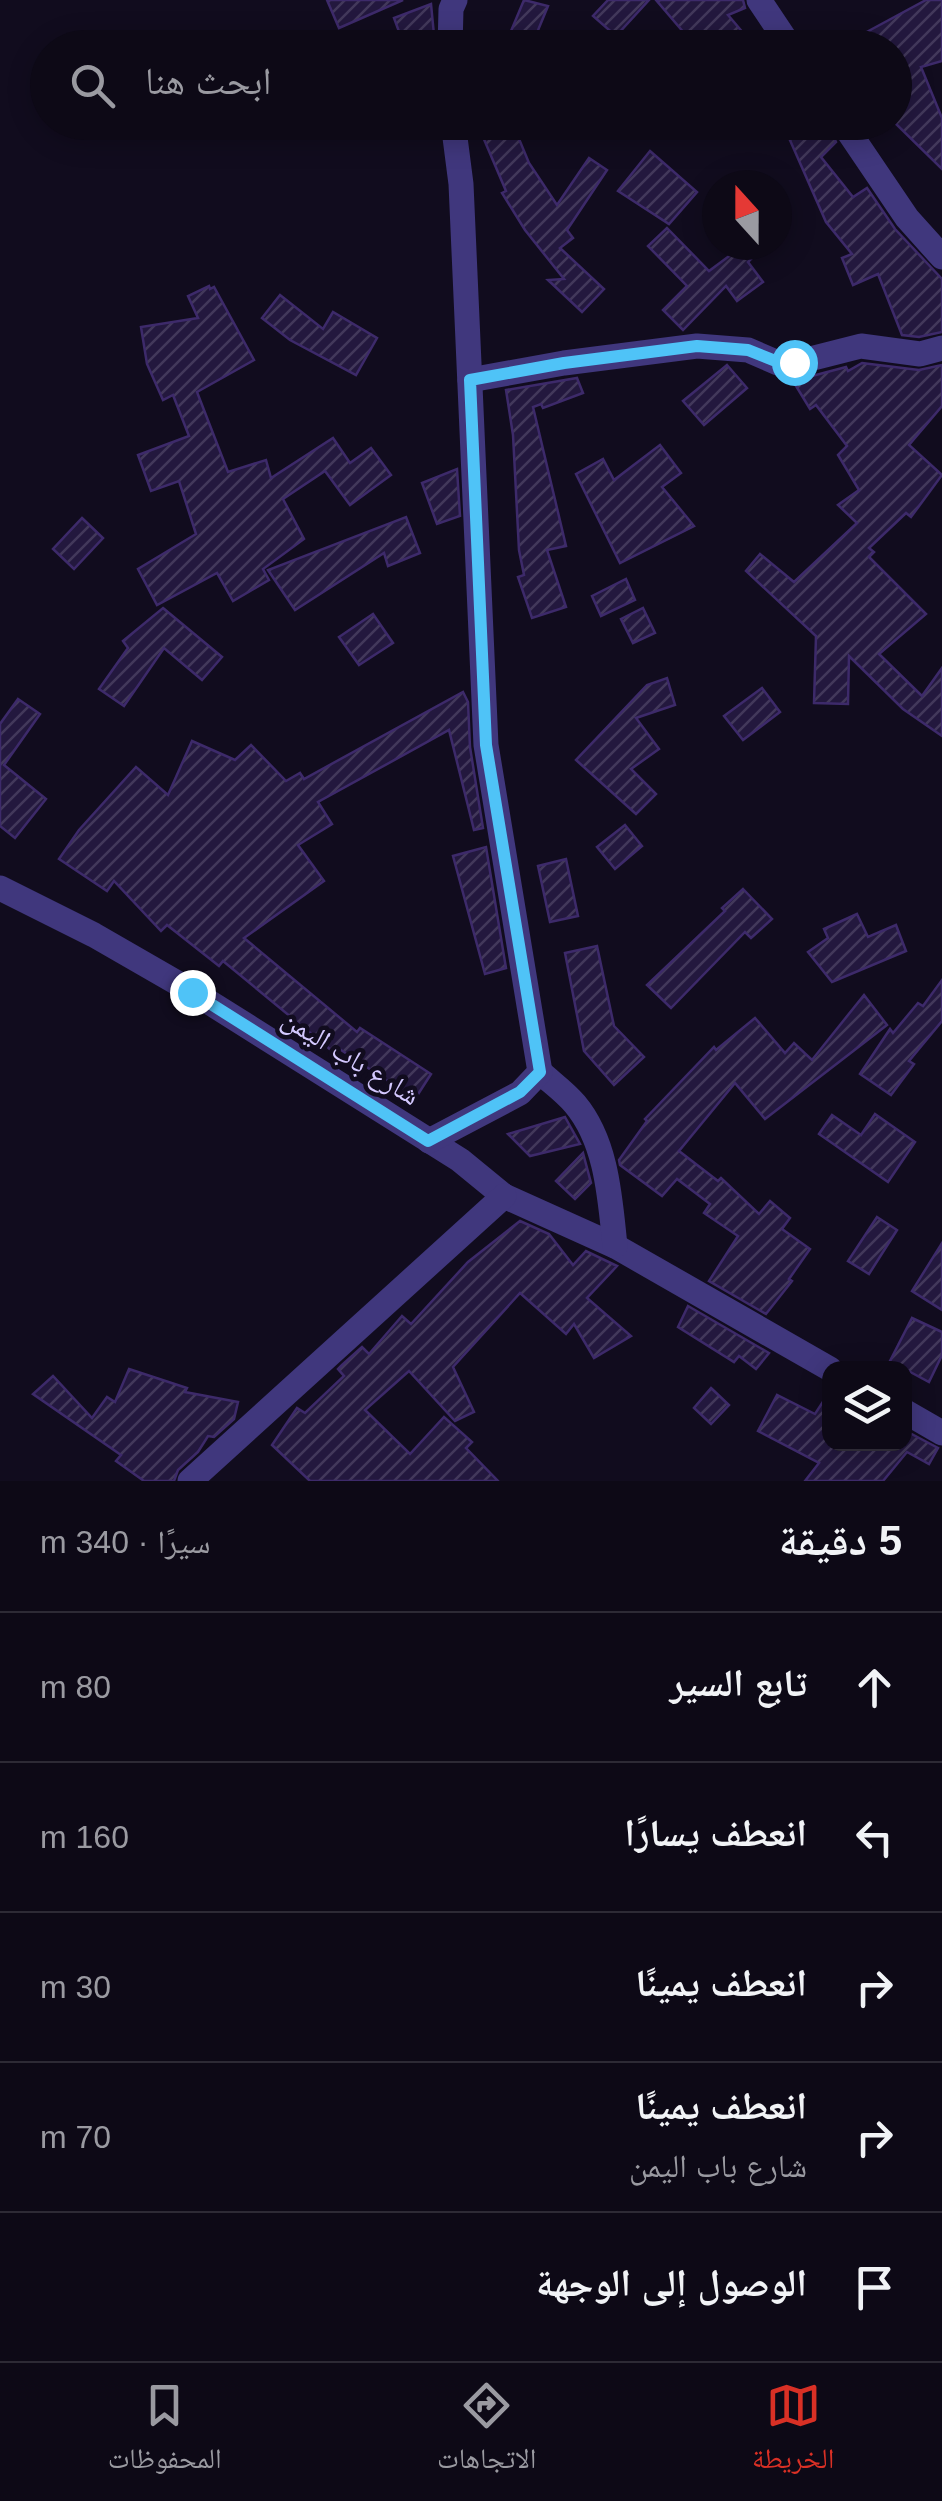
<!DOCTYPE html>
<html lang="ar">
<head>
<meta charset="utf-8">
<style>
  :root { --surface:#0d0916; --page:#16121f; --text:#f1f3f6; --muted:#9a9aa1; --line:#2d2a35; --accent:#d93025 }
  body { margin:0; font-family:Helvetica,"Noto Naskh Arabic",sans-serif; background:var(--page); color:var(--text); direction:rtl }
  .controls { position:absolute; right:30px; bottom:30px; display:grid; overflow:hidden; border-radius:20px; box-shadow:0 5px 25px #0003 }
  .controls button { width:90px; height:90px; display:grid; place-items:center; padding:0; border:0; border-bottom:2px solid var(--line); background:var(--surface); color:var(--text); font:50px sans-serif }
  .compass { position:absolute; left:702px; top:170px; width:90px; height:90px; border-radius:50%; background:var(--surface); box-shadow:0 5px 25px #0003; rotate:339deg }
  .stop { position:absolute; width:30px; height:30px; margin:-22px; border:8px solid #4fc3f7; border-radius:50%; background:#fff }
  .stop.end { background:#4fc3f7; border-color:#fff; box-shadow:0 2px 10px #0008 }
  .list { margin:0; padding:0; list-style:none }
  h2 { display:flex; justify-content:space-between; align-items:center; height:130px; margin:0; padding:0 40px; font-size:42px }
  h2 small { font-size:32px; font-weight:400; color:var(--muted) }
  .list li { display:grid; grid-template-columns:65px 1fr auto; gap:30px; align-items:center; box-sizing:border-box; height:150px; padding:0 40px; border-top:2px solid var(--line) }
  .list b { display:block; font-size:38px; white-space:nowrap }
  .list p { margin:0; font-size:32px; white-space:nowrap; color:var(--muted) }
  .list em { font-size:32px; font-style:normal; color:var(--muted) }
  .icon { flex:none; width:55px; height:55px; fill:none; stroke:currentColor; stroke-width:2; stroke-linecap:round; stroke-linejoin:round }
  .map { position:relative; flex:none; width:942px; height:1481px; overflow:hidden; direction:ltr }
  .search { position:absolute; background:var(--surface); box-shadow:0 5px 25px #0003; left:30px; right:30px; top:30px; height:110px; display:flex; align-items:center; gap:25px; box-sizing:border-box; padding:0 35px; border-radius:55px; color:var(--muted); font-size:38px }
  .sheet { height:880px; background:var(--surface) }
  nav { display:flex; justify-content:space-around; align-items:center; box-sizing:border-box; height:140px; border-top:2px solid var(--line); background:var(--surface); font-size:28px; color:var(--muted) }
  nav a { display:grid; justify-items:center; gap:5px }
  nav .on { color:var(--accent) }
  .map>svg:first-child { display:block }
  .building { fill:url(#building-hatch); stroke:#3d2a6a; stroke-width:2.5 }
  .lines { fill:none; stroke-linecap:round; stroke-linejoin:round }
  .minor { stroke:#40377d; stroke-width:25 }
  .route { stroke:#4fc3f7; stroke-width:12 }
  .labels { text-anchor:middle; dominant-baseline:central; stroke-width:9; stroke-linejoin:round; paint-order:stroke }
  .street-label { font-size:28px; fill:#d4c9ff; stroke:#110c1e }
</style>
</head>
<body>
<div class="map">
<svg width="942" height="1481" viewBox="0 0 942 1481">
  <defs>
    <pattern id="building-hatch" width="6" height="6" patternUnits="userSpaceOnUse" patternTransform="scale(2.5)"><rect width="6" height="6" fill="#23183e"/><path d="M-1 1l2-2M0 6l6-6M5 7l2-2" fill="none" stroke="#42385b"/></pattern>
  </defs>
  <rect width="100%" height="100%" fill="#110c1e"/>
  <!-- building -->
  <g class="building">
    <path d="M 327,0 L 403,0 L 339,28 Z"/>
    <path d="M 524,0 L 548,6 L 534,40 L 511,31 Z"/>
    <path d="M 608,0 L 649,0 L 616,36 L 593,16 Z"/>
    <path d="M 656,0 L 743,0 L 745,8 L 728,15 L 756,48 L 697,48 Z"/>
    <path d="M 926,0 L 942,0 L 942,61 L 921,67 L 942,118 L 942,169 L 894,122 L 894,48 L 837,48 Z"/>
    <path d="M 431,4 L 434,35 L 428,37 L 432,48 L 405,48 L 394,18 Z"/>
    <path d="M 505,122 L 512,122 L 529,163 L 557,205 L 589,158 L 607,170 L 567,230 L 573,238 L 560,248 L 604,289 L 582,312 L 548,280 L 564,279 L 525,230 L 502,193 L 506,191 L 483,137 L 490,129 Z"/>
    <path d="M 782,122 L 793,122 L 797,128 L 802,122 L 826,122 L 836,142 L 821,157 L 853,197 L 867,188 L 895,229 L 942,279 L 942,332 L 919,337 L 902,335 L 878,274 L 853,285 L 842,258 L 852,254 L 826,222 Z"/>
    <path d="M 650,151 L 697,192 L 669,224 L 618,191 Z"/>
    <path d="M 667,228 L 709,271 L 744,245 L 765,245 L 748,262 L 763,282 L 737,301 L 726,286 L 683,330 L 663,310 L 687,286 L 648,246 Z"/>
    <path d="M 209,286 L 210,289 L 214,287 L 254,360 L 197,392 L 228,472 L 266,460 L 271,478 L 333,438 L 350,463 L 371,448 L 391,475 L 350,505 L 325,471 L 283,499 L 304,539 L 263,569 L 269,580 L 233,601 L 217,573 L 157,605 L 138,569 L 196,534 L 179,481 L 151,491 L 138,455 L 189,436 L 173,395 L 163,400 L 147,364 L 141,327 L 198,318 L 188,296 Z"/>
    <path d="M 280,295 L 323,329 L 333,312 L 377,338 L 356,375 L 290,340 L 262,318 Z"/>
    <path d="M 862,363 L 919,370 L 942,365 L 942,406 L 909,445 L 942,475 L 911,517 L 906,513 L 869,548 L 874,552 L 869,557 L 926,614 L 879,654 L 922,696 L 942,668 L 942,736 L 903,709 L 849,656 L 848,704 L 814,703 L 816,636 L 746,571 L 760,554 L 794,582 L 857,523 L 838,505 L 859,490 L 838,455 L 847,446 L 816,405 L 810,409 L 793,381 L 846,367 L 848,371 Z"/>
    <path d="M 727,365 L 747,388 L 704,425 L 683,401 Z"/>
    <path d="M 577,378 L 583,393 L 543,408 L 541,404 L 533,407 L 566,546 L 547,550 L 566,607 L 532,618 L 518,577 L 524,575 L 519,550 L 513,435 L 506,390 Z"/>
    <path d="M 660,445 L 681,473 L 662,487 L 694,526 L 620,563 L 576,474 L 603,459 L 614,480 Z"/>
    <path d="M 457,469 L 460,516 L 437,524 L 422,483 Z"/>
    <path d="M 406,517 L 420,553 L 388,566 L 384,553 L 295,610 L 268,570 Z"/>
    <path d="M 82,518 L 103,538 L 74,569 L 53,549 Z"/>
    <path d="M 626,579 L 635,600 L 601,616 L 592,596 Z"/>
    <path d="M 163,608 L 222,657 L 202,680 L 164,648 L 124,706 L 99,689 L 128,648 L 123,641 Z"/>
    <path d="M 643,608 L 655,633 L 633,643 L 621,619 Z"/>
    <path d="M 373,614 L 393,643 L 359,665 L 339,637 Z"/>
    <path d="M 667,678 L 675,705 L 636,718 L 659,749 L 631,769 L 656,794 L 636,814 L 576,760 L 647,685 Z"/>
    <path d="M 762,688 L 780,712 L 743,740 L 724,716 Z"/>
    <path d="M 463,692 L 468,702 L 470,747 L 483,828 L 474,830 L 449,730 L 318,802 L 332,824 L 298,845 L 324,881 L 244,938 L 357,1032 L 360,1028 L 431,1074 L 415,1099 L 335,1046 L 331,1050 L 223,961 L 219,966 L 167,925 L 161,931 L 114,881 L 107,891 L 59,859 L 79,830 L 136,767 L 168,795 L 192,741 L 235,760 L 251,745 L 286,781 L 300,773 L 304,779 Z"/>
    <path d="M 18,699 L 40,714 L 4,765 L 46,799 L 15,838 L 0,826 L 0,724 Z"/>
    <path d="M 625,825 L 642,846 L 615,869 L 597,847 Z"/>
    <path d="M 486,847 L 506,968 L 485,974 L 453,856 Z"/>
    <path d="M 566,859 L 578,916 L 550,922 L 538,866 Z"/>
    <path d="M 743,889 L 772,919 L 751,938 L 745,932 L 671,1008 L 647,985 L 725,911 L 722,908 Z"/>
    <path d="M 857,914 L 868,937 L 896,925 L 906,951 L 832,982 L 808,952 L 828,938 L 824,929 Z"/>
    <path d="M 597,946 L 614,1026 L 644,1057 L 614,1085 L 584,1051 L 565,953 Z"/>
    <path d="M 942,980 L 942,1021 L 909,1061 L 914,1064 L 891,1095 L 860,1074 L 890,1029 L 893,1033 L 918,1003 L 923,1006 Z"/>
    <path d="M 864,995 L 887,1025 L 765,1119 L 735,1083 L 679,1151 L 718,1181 L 721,1178 L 759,1214 L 770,1201 L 790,1218 L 782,1229 L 810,1249 L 789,1279 L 792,1281 L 766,1314 L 709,1281 L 738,1236 L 704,1213 L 710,1204 L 677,1179 L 662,1196 L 620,1165 L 619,1160 L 647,1121 L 645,1119 L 714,1047 L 716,1050 L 755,1018 L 785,1053 L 794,1043 L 812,1060 Z"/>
    <path d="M 875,1114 L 915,1142 L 888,1182 L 819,1134 L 832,1115 L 861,1135 Z"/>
    <path d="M 565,1117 L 580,1144 L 530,1156 L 508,1134 Z"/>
    <path d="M 583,1153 L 591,1183 L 575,1199 L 556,1181 Z"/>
    <path d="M 877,1217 L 897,1230 L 869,1274 L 848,1261 Z"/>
    <path d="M 520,1221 L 549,1234 L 573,1265 L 586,1251 L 617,1266 L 587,1298 L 631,1336 L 594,1358 L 574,1324 L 566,1334 L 520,1293 L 453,1367 L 474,1412 L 455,1421 L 409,1371 L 365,1410 L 410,1454 L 444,1417 L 472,1442 L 466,1448 L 498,1481 L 310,1481 L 272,1445 L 297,1408 L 305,1413 L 344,1376 L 338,1369 L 342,1365 L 362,1347 L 369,1354 L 402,1316 L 411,1324 L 468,1262 Z"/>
    <path d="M 942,1243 L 942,1310 L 912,1291 Z"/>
    <path d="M 688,1306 L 769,1353 L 756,1369 L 739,1356 L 734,1362 L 678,1327 Z"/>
    <path d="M 912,1318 L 942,1332 L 942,1355 L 929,1382 L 890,1361 Z"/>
    <path d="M 129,1369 L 187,1388 L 185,1392 L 238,1402 L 234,1419 L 214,1437 L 208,1436 L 198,1452 L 178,1470 L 174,1481 L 144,1481 L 116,1461 L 121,1455 L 33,1394 L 53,1376 L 92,1418 L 107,1397 L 115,1402 Z"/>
    <path d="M 711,1388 L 729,1405 L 711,1424 L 694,1408 Z"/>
    <path d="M 830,1391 L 830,1444 L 904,1444 L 904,1430 L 938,1448 L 929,1464 L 907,1452 L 883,1481 L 805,1481 L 819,1463 L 758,1431 L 777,1395 L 815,1414 Z"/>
  </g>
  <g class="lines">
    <!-- minor -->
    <g class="minor">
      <path d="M 759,0 L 791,48"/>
      <path d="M 450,48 L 451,9 L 455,0"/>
      <path d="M 842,122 L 907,218 L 942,257"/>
      <path d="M 470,380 L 564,363 L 697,346 L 748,350 L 778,363 L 794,363 L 861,346 L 920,354 L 942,348"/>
      <path d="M 0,888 L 94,935 L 193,992 L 460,1160 L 504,1196 L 615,1246 L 830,1369"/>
      <path d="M 540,1072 C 552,1083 565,1092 575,1104 C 607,1142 610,1198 615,1246"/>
      <path d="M 429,1141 L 520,1093 L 540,1072 L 486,745 L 461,184 L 453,122"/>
      <path d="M 904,1411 L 942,1433"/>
      <path d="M 190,1481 L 504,1196"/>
    </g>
  </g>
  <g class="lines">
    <!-- route -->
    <path class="route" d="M 192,992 L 428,1141 L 520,1092 L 540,1072 L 486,745 L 470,380 L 564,363 L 697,346 L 748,350 L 778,362 L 794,362"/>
  </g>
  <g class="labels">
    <!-- street labels -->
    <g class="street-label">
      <text transform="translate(351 1057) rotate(32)">شارع باب اليمن</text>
    </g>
  </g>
</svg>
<div class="controls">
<button><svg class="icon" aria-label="layers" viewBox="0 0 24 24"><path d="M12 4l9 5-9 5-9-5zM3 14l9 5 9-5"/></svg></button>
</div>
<svg class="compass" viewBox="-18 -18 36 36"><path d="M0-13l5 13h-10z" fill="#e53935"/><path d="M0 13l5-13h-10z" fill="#9a9aa1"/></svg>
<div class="stop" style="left:794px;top:362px"></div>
<div class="stop end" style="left:192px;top:992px"></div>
<div class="search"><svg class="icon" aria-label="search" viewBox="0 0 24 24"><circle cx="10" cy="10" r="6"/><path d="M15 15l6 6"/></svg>ابحث هنا</div>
</div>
<section class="sheet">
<h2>5 دقيقة<small>سيرًا · 340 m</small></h2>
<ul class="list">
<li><svg class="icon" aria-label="ahead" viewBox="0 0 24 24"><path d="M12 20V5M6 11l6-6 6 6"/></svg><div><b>تابع السير</b></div><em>80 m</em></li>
<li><svg class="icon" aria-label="left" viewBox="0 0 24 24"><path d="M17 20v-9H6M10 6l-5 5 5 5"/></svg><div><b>انعطف يسارًا</b></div><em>160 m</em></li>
<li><svg class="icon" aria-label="right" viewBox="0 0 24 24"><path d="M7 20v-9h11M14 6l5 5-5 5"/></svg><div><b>انعطف يمينًا</b></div><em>30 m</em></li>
<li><svg class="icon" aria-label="right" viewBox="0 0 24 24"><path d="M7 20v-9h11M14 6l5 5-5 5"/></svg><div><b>انعطف يمينًا</b><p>شارع باب اليمن</p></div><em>70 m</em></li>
<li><svg class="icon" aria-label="arrive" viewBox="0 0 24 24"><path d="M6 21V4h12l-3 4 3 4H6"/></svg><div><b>الوصول إلى الوجهة</b></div></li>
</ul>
</section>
<nav>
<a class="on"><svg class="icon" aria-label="map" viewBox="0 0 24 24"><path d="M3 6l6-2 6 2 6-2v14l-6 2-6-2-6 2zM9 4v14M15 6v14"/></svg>الخريطة</a>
<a><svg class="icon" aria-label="directions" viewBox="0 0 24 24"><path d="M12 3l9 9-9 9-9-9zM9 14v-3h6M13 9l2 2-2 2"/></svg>الاتجاهات</a>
<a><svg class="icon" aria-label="saved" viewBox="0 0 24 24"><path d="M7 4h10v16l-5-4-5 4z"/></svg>المحفوظات</a>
</nav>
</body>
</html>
